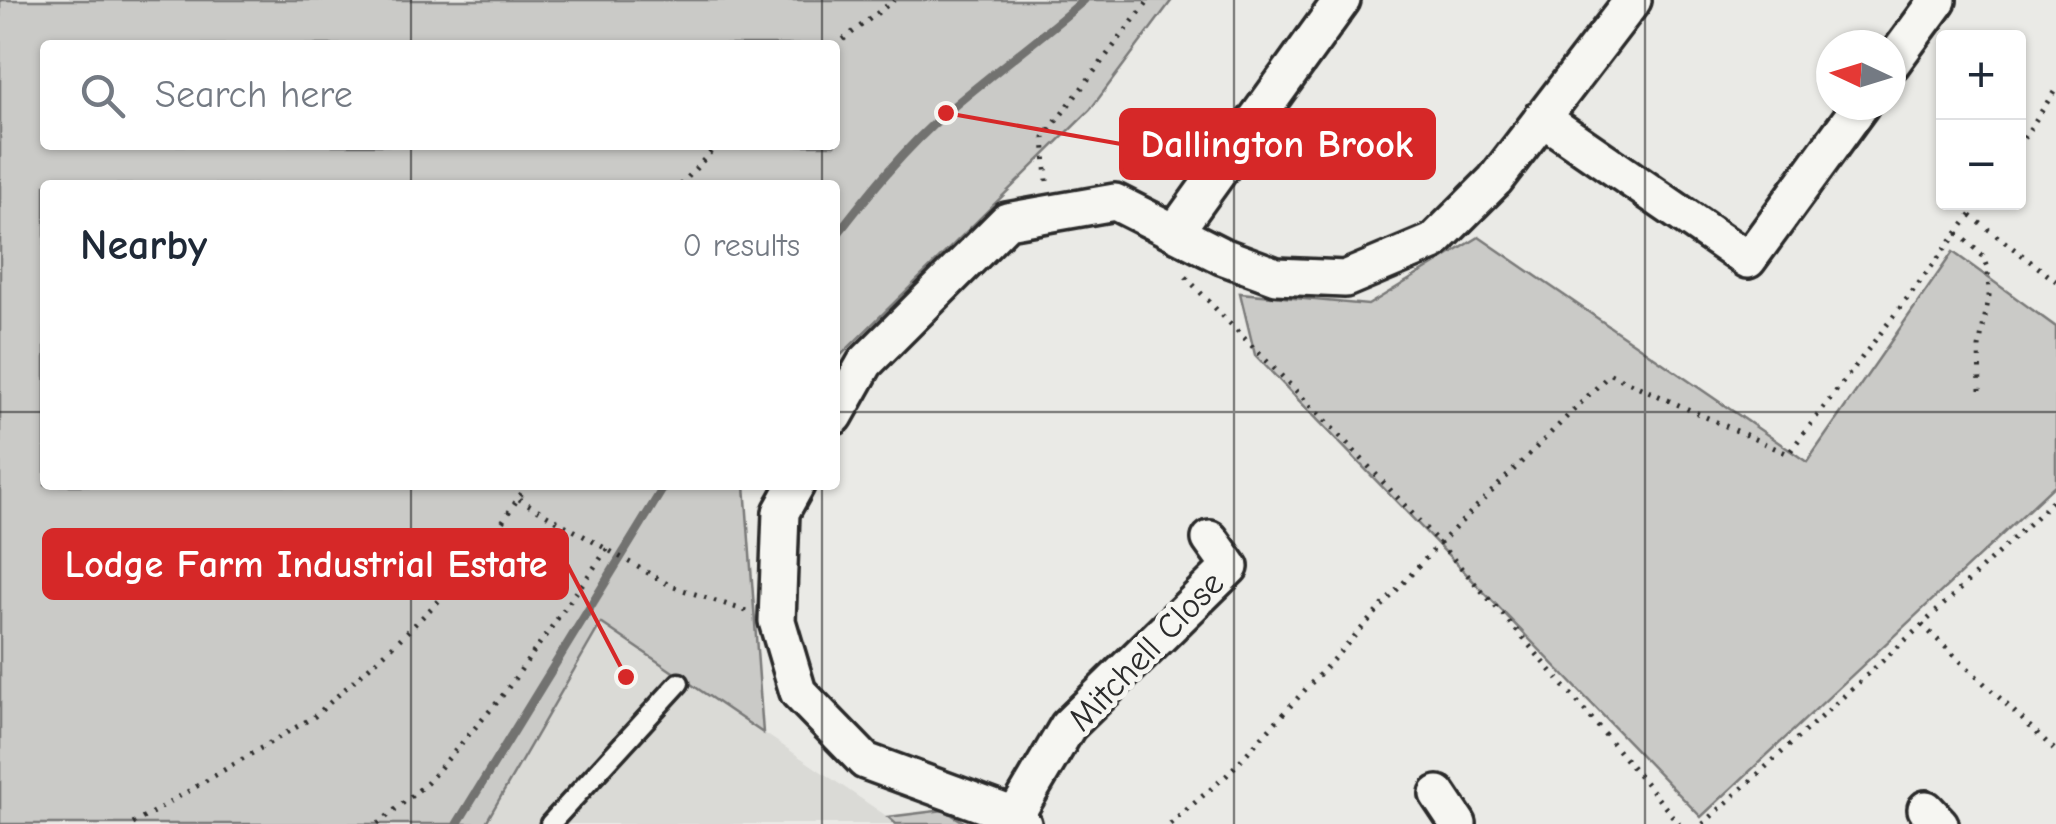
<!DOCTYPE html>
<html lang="en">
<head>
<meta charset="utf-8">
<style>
  :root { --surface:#fff; --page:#f6f6f7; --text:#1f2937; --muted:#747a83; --line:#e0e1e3 }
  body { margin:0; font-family:"Comic Neue",sans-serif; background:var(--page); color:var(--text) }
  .controls { position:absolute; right:30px; top:30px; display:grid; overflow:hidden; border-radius:10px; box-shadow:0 2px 8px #0004 }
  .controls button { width:90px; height:90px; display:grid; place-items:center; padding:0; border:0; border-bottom:2px solid var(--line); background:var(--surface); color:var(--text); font:50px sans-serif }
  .compass { position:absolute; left:1816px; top:30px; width:90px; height:90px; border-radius:50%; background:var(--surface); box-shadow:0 2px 8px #0004; rotate:274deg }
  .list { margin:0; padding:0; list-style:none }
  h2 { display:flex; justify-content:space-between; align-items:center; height:130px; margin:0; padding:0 40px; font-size:42px }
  h2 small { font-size:32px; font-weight:400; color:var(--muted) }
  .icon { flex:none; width:55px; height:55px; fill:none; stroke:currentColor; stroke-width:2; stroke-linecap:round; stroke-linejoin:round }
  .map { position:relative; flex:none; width:2056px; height:824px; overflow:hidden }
  .search { position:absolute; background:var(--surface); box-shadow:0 2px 8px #0004; left:40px; top:40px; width:800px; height:110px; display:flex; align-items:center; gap:25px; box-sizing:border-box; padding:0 35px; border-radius:10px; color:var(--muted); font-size:38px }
  .panel { position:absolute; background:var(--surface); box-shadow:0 2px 8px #0004; left:40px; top:180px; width:800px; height:310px; border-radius:10px }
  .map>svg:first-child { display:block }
  .built { fill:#dadad6 }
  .green { fill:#cacac7; stroke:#7a7a79; stroke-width:2.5; fill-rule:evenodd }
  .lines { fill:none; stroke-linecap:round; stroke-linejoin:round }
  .stream { stroke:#727270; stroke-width:9 }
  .service-casing { stroke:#2b2b2b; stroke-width:25 }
  .minor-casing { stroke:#2b2b2b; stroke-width:42 }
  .path { stroke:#2b2b2b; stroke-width:5; stroke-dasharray:2.5 8; stroke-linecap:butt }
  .service { stroke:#f6f6f2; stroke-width:18 }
  .minor { stroke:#f6f6f2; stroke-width:35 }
  .grid { fill:none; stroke:#2b2b2b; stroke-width:2.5; stroke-opacity:0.55 }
  .labels { text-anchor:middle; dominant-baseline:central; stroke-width:10; stroke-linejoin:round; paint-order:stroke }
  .street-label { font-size:35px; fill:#2b2b2b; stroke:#f6f6f2 }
  .leader { fill:none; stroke:#d62828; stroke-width:4 }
  .callout-dot { fill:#d62828; stroke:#f6f6f2; stroke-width:4 }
  .callout { fill:#d62828; stroke:#d62828; stroke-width:4 }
  .callout-label { font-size:38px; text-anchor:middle; font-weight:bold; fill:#fff }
</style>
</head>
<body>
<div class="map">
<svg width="2056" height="824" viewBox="0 0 2056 824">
  <rect width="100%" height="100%" fill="#eaeae6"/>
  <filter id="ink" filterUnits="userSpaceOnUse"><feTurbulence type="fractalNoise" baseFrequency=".01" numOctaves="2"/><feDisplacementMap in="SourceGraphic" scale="20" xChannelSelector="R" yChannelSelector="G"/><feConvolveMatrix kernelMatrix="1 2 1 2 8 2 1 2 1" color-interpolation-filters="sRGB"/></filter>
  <g filter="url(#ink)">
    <!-- built -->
    <path class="built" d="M 601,622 L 888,817 L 896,824 L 485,824 Z"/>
    <!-- green -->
    <g class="green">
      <path d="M 0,0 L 1172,0 L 1090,110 L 835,361 L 835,185 L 45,185 L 45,485 L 745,485 L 763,733 L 601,623 L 485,824 L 0,824 ZM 45,45 L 835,45 L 835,145 L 45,145 Z"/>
      <path d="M 1479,237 L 1807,462 L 1953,252 L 2056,327 L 2056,484 L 1701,817 L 1255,355 L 1240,293 L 1368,305 Z"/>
      <path d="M 944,810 L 967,824 L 896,824 L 888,817 Z"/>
    </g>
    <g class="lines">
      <!-- stream -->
      <g class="stream">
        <path d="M 835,237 C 869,193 905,148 947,112 C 992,73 1040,39 1084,0"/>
        <path d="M 457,824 L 665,485"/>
      </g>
      <defs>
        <path id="service" d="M 550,824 L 679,683"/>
        <g id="minor">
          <path d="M 1891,64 L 1938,0"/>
          <path d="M 1542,118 L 1748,260 L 1861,105"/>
          <path d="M 1175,232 L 1342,0"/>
          <path d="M 835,416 L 865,363 L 1007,221 L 1115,202 L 1222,256 L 1276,276 L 1345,279 L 1433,242 L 1495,180 L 1633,0"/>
          <path d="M 796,485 L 781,512 L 777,621 L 798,692 L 865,761 L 1015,816 L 1023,824"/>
          <path d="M 1438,794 L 1458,824"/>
          <path d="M 1926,809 L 1940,824"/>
          <path d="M 1015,816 L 1068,726 L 1230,567 L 1210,539"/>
        </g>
      </defs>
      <!-- service casing -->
      <use href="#service" class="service-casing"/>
      <!-- minor casing -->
      <use href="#minor" class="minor-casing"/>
      <!-- path -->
      <g class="path">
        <path d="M 835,46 L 894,0"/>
        <path d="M 2018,147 L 2056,89"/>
        <path d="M 1047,181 L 1044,137 L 1149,0"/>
        <path d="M 681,185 L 717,145"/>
        <path d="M 1971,216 L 2056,281"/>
        <path d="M 1958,233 L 1984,257 L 1988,268 L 1989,296 L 1979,348 L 1980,390"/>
        <path d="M 1186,277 C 1246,342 1310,403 1370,468 C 1478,583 1579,702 1679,824"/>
        <path d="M 519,499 L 671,586 L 746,611"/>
        <path d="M 1922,625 L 2056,751"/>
        <path d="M 133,824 L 315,716 L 399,640 L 470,570 L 527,485"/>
        <path d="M 378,824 L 427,783 L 500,699 L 608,548"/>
        <path d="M 1170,824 L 1227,775 L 1439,544 L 1610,374 L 1788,454 L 1981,202"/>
        <path d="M 1703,824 L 1922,625 L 2056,498"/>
      </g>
      <!-- service -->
      <use href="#service" class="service"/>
      <!-- minor -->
      <use href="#minor" class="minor"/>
    </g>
  </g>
  <!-- grid -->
  <path class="grid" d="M 411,0 L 411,45M 822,0 L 822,45M 1234,0 L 1234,824M 1645,0 L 1645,824M 411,145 L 411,185M 822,145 L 822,185M 0,412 L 45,412M 835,412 L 2056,412M 411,485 L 411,824M 822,485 L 822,824"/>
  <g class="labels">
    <!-- street labels -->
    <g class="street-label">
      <text transform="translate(1146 651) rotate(-46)">Mitchell Close</text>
    </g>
  </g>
  <!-- callouts -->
  <path class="leader" d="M946 113L1121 144M626 677L567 564"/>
  <g class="callout-dot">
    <circle cx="946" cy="113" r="10"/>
    <circle cx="626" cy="677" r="10"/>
  </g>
  <g class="callout">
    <rect x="1121" y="110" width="313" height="68" rx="10"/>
    <rect x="44" y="530" width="523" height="68" rx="10"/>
  </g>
  <g class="callout-label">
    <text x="1277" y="157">Dallington Brook</text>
    <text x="306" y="577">Lodge Farm Industrial Estate</text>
  </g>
</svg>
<div class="controls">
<button>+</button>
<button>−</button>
</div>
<svg class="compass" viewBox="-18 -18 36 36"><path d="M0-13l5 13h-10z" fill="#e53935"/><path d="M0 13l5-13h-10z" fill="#747a83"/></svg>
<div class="search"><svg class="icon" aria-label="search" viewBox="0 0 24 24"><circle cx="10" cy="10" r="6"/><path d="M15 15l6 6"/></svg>Search here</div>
<section class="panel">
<h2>Nearby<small>0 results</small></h2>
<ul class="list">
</ul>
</section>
</div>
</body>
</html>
